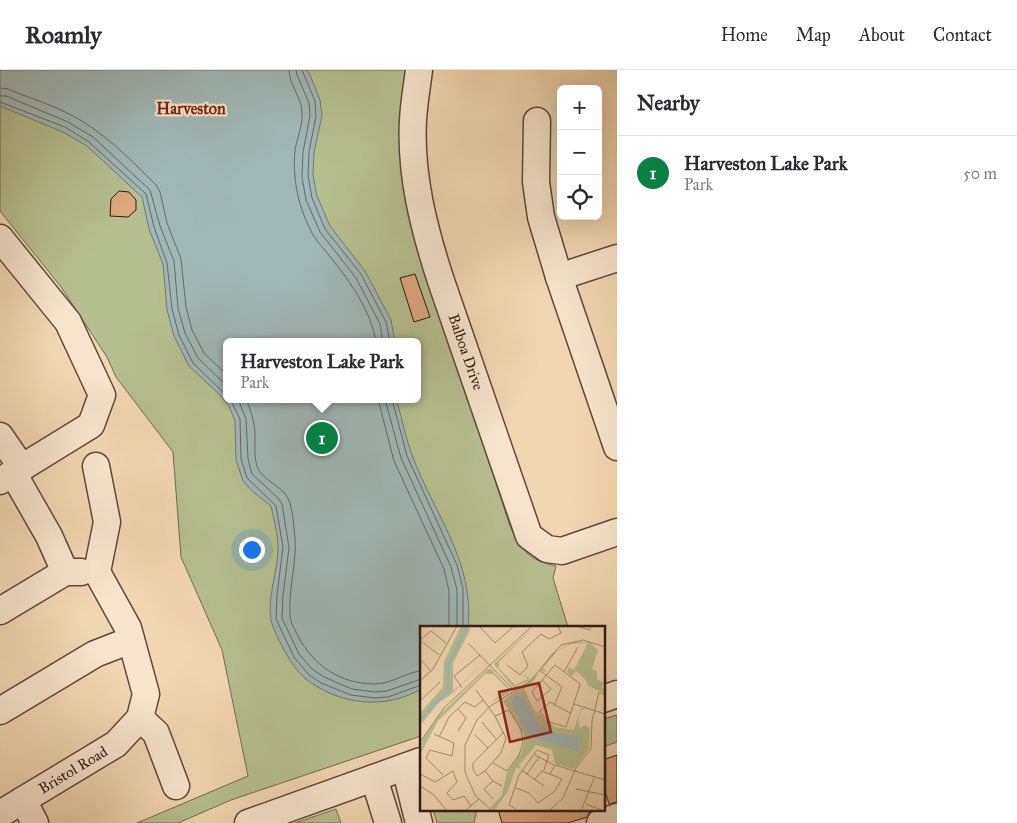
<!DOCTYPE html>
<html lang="en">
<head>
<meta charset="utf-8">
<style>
  :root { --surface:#fff; --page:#f7f7f7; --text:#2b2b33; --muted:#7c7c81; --line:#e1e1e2; --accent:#0b8043 }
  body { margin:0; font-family:"IM FELL Great Primer",serif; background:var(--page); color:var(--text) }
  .controls { position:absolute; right:15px; top:15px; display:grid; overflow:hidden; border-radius:8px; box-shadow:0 5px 20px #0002 }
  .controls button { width:45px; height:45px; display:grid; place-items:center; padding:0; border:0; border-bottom:1px solid var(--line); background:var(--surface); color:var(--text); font:25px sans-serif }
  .you { position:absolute; left:251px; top:479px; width:18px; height:18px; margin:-12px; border:4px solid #fff; border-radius:50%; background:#1a73e8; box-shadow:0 0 0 8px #1a73e833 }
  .badge { display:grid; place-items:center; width:32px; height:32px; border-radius:50%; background:var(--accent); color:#fff; font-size:16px; font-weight:700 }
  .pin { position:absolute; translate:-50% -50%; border:2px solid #fff; box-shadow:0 1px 5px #0006 }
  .popup { position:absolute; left:223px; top:268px; width:198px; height:65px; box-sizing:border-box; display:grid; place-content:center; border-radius:8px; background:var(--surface); filter:drop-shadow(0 1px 4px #0005); font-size:16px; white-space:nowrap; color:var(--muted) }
  .popup b { font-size:19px; color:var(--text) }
  .popup::after { content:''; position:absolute; left:50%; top:100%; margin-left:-10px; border:10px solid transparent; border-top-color:var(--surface) }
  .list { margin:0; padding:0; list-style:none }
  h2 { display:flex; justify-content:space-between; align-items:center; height:65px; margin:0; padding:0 20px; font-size:21px }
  h2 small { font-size:16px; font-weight:400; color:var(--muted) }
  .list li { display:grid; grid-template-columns:32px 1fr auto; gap:15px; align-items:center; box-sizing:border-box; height:75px; padding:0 20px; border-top:1px solid var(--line) }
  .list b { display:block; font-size:19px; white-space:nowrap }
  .list p { margin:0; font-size:16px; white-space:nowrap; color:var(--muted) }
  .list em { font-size:16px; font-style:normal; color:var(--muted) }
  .icon { flex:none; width:28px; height:28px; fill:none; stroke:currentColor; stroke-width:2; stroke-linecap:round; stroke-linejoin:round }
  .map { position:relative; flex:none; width:617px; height:753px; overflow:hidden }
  header { display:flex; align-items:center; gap:30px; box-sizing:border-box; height:70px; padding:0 25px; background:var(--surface); border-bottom:1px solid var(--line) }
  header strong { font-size:24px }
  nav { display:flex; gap:28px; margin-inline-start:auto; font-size:18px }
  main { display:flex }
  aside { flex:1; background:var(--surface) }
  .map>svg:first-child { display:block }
  .green { fill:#b6bf8e; stroke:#716c50; fill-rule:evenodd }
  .water { fill:#a0b7b7; stroke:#727875 }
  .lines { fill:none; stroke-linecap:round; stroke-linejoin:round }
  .shore { stroke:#666865; stroke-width:1 }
  .building { fill:#dfa77d; stroke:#2c1a13 }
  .minor-casing { stroke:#5d493a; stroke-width:29 }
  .minor { stroke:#f6e5cc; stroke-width:26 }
  .labels { text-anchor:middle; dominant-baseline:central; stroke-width:4.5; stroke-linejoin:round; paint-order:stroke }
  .street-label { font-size:15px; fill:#2c1a13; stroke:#f6e5cc }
  .neighbourhood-label { font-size:16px; font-weight:bold; fill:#7a1f14; stroke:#f6e5cc }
  .inset-river { fill:none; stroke:#a0b7b7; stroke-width:2.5 }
  .inset-road { fill:none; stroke:#a28b71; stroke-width:1 }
  .view { fill:#8f2418; fill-opacity:0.15; stroke:#8f2418; stroke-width:2.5 }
  .inset-edge { fill:none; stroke:#2c1a13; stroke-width:2.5 }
</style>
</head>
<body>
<header>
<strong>Roamly</strong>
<nav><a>Home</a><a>Map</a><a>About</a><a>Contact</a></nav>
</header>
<main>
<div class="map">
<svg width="617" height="753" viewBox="0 0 617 753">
  <rect width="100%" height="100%" fill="#f1d7b0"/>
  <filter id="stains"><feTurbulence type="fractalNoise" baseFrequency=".004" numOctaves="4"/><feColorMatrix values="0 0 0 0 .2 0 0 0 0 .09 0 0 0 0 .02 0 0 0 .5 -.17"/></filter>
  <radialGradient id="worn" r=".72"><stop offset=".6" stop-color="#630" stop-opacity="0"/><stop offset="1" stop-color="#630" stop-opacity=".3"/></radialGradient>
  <!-- green -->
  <g class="green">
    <path d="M 0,0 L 405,0 L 400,49 L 402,96 L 410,152 L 510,456 C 521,481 529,490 556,496 L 553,508 L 568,557 L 421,557 L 421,666 L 231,730 L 178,753 L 137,753 L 248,706 L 222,580 L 181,487 L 173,382 L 116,307 L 107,287 L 61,217 L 0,141 ZM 227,272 L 417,272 L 417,329 L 227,329 Z"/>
    <path d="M 617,645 L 617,672 L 603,677 L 603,649 Z"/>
    <path d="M 336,739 L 341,753 L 295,753 Z"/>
    <path d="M 433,739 L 477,739 L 474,753 L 437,753 Z"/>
  </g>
  <!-- water -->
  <path class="water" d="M 0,0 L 306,0 L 310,5 L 320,30 L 322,46 L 314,82 L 313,105 L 317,126 L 330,156 L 365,201 L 391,250 L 395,272 L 227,272 L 227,329 L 396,329 C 402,347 405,367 412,385 C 433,442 475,492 468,557 L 421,557 L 421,619 C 385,640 339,635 306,609 C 296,601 289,589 283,578 C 279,570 273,559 271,550 C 267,526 278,502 278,478 C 278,464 274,450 271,436 L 252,421 L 243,411 L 236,390 L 235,351 L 229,336 L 220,325 L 189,296 L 174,266 L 167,240 L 163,194 L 149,159 L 142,127 L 87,76 L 63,62 L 0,36 Z"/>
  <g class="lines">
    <!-- shore -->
    <g class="shore">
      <path d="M 289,0 C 289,15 302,27 302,43 C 303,55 297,68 295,80 C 292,110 299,139 313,165 C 318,173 326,181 332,189 C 351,213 371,241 376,272"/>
      <path d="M 296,0 L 297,5 L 309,33 L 310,45 L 303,82 L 302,107 L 306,130 L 320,162 L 356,208 L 380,254 L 383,272"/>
      <path d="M 302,0 L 315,31 L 316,46 L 309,82 L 308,106 L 312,128 L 325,159 L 361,204 L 386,252 L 390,272"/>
      <path d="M 0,18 L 8,19 C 29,28 53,35 73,46 C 105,63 131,90 156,115 L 160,122 L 167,153 L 181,189 L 186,237 L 192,260 L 204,283 L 227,305"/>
      <path d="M 0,26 L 6,26 L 68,52 L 93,67 L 150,120 L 160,156 L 174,191 L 178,238 L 185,263 L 198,288 L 227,316"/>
      <path d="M 0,32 L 65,57 L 89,72 L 146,124 L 154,157 L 167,193 L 172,239 L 179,265 L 193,293 L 227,326"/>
      <path d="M 230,329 L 240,349 L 241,389 L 247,408 L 276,436 L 283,477 L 277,525 L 276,549 L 294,587 L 308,604 L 321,613 L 351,625 L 375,628 L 388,627 L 421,615"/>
      <path d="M 238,329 L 246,349 L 248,389 L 252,404 L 278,428 L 282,434 L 289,478 L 283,525 L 282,548 L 299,584 L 312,599 L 324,607 L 352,619 L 375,622 L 387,621 L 421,609"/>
      <path d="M 246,329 C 251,341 255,353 255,366 C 255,376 254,386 257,396 C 261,409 278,414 286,425 C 292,434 293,448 294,458 C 299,490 288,515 290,545 C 290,552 295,560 298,566 C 314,596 339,613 374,614 C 393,614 405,602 421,601"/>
      <path d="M 378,329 L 394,391 L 444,499 L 449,521 L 449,557"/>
      <path d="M 385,329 L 401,388 L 451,497 L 457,520 L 457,557"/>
      <path d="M 392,329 L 407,386 L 457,495 L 463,519 L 463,557"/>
    </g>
  </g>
  <!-- building -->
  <g class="building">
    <path d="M 119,121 L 129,122 L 136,130 L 136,140 L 128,147 L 110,146 L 111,129 Z"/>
    <path d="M 415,204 L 430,247 L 414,252 L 400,208 Z"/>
    <path d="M 617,685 L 617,732 L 609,734 L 603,715 L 603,690 Z"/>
    <path d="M 498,739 L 594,739 L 589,743 L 587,747 L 568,753 L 502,753 Z"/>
  </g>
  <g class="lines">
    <defs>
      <g id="minor">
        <path d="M 419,0 C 417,16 414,33 413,50 C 410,105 424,159 441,211 L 529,466 L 547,479 L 562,481 L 617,462"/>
        <path d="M 537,51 L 536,112 L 541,147 L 559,207 L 617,377"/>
        <path d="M 0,168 L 68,252 L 102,325 L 91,355 L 0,411"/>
        <path d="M 559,207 L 617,188"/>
        <path d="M 0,366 L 22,398"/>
        <path d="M 96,396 L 107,452 L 97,502"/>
        <path d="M 13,403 L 49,466 L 65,502"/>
        <path d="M 0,541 L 65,502 L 81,502"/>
        <path d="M 603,629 L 617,624"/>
        <path d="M 0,641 L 95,584 L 131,570"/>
        <path d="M 140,648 L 156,663 L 176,716"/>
        <path d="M 405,697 L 419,753"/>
        <path d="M 374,708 L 388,753"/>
        <path d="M 23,730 L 35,753"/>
        <path d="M 0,744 L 116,674 L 140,648 L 146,624 L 128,558 L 97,502"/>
        <path d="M 248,753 L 421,691"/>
        <path d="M 600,753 L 617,747"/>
      </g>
    </defs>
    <!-- minor casing -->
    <use href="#minor" class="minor-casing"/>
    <!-- minor -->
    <use href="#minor" class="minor"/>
  </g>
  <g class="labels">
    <!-- street labels -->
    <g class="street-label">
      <text transform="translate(466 282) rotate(71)">Balboa Drive</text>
      <text transform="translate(73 700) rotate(-31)">Bristol Road</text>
    </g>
    <!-- neighbourhood labels -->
    <g class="neighbourhood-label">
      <text x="191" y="38">Harveston</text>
    </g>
  </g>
  <!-- overview -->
  <g transform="translate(420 556)">
    <rect width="185" height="185" fill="#f1d7b0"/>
    <path d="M 41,0 L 48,0 L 50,4 L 33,37 L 33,65 L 64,38 L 29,70 L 18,77 L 0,100 L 0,87 L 23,61 L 24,36 ZM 115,0 L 79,36 L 79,42 L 95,59 L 108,53 L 103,48 L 109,52 L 109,54 L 94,62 L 74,38 ZM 153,16 L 169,16 L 178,24 L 172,43 L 177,45 L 177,54 L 184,56 L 182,62 L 185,63 L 185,67 L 168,60 L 166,54 L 156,45 L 152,50 L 147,46 L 148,41 L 154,44 L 168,17 L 151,18 L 137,25 L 123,42 L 127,46 L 122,45 L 121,42 L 132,27 ZM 68,43 L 71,43 L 91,64 L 89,66 L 69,78 L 88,63 L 73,48 L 65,48 L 18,95 L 0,129 L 2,114 L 17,91 ZM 119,47 L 113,56 L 104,63 L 114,84 L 135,101 L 154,104 L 161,82 L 166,84 L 161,84 L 158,94 L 160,103 L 164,99 L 170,102 L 169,123 L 154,143 L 135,138 L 132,124 L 116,119 L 99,139 L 101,144 L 97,141 L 95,144 L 88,165 L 74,185 L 70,182 L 82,169 L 87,146 L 101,127 L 104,117 L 104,109 L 83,75 Z" fill="#b6bf8e"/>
    <path d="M 96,70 L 104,73 L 120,100 L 137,108 L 163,111 L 158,125 L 110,111 L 92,79 L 91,75 Z" fill="#a0b7b7"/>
    <path class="inset-river" d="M 0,94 L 28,65 L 28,40 L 47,0"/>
    <path class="inset-road" d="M 59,0 L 75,17 L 94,0M 156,0 L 170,4 L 171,0M 0,14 L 11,5 L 26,17M 0,14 L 19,29M 48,17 L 95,65M 0,33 L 11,45M 87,39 L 100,49 L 108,40 L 102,26 L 121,8 L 129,13 L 141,7 L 138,0M 119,44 L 142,61 L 134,80M 144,46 L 158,21M 122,54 L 131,63 L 117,75 L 112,66 L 135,39 L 159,57 L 160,59 L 146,101 L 130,96 L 119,86 L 130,76 L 150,87M 0,55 L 13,43 L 37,0M 42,62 L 34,50 L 60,29M 0,75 L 20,56M 154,78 L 185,88M 62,96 L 76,113M 38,105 L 46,92 L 38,83M 14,108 L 34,117 L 32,130 L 10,124 L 6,132 L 23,149M 55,109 L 68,122M 19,111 L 29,91 L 45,76 L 55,81 L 63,74M 0,116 L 24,82 L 112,0M 115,129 L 134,139M 73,137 L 87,145 L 99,129 L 103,116 L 101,104 L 89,84 L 75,90M 53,143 L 57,150 L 65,145 L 81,127 L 86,112 L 75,90 L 56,64M 53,143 L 53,137 L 84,106M 65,145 L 73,155 L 82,160M 103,145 L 124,160M 0,148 L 15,156 L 33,145 L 37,156 L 27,167 L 33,174 L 44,170 L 51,180M 107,148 L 119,131M 130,148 L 135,139 L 185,154M 73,155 L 64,163 L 73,173M 0,160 L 14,169 L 27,185M 96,162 L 109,167 L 118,177 L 135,165 L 142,153 L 122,145 L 114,154M 156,163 L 185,169M 166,178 L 184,185M 96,183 L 89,179 L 99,149 L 117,124 L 129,129 L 124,144M 45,185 L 59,173M 72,185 L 55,169 L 45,146 L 45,119 L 57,94 L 69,81 L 110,55 L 141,19 L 163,14 L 185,21M 129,185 L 143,172 L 156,142 L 171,123 L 172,95 L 179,66 L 185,69M 161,185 L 174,152"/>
    <path class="view" d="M 119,57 L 131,106 L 90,116 L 79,66 Z"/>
    <rect width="185" height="185" class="inset-edge"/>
  </g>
  <rect width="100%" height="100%" filter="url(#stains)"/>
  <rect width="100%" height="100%" fill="url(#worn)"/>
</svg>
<div class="controls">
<button>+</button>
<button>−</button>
<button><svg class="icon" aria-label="locate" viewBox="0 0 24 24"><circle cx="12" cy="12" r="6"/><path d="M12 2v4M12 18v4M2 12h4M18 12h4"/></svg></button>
</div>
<div class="you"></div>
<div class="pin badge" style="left:322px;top:368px">1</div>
<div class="popup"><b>Harveston Lake Park</b>Park</div>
</div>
<aside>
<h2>Nearby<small></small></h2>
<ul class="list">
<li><span class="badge">1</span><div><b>Harveston Lake Park</b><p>Park</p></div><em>50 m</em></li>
</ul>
</aside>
</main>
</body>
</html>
